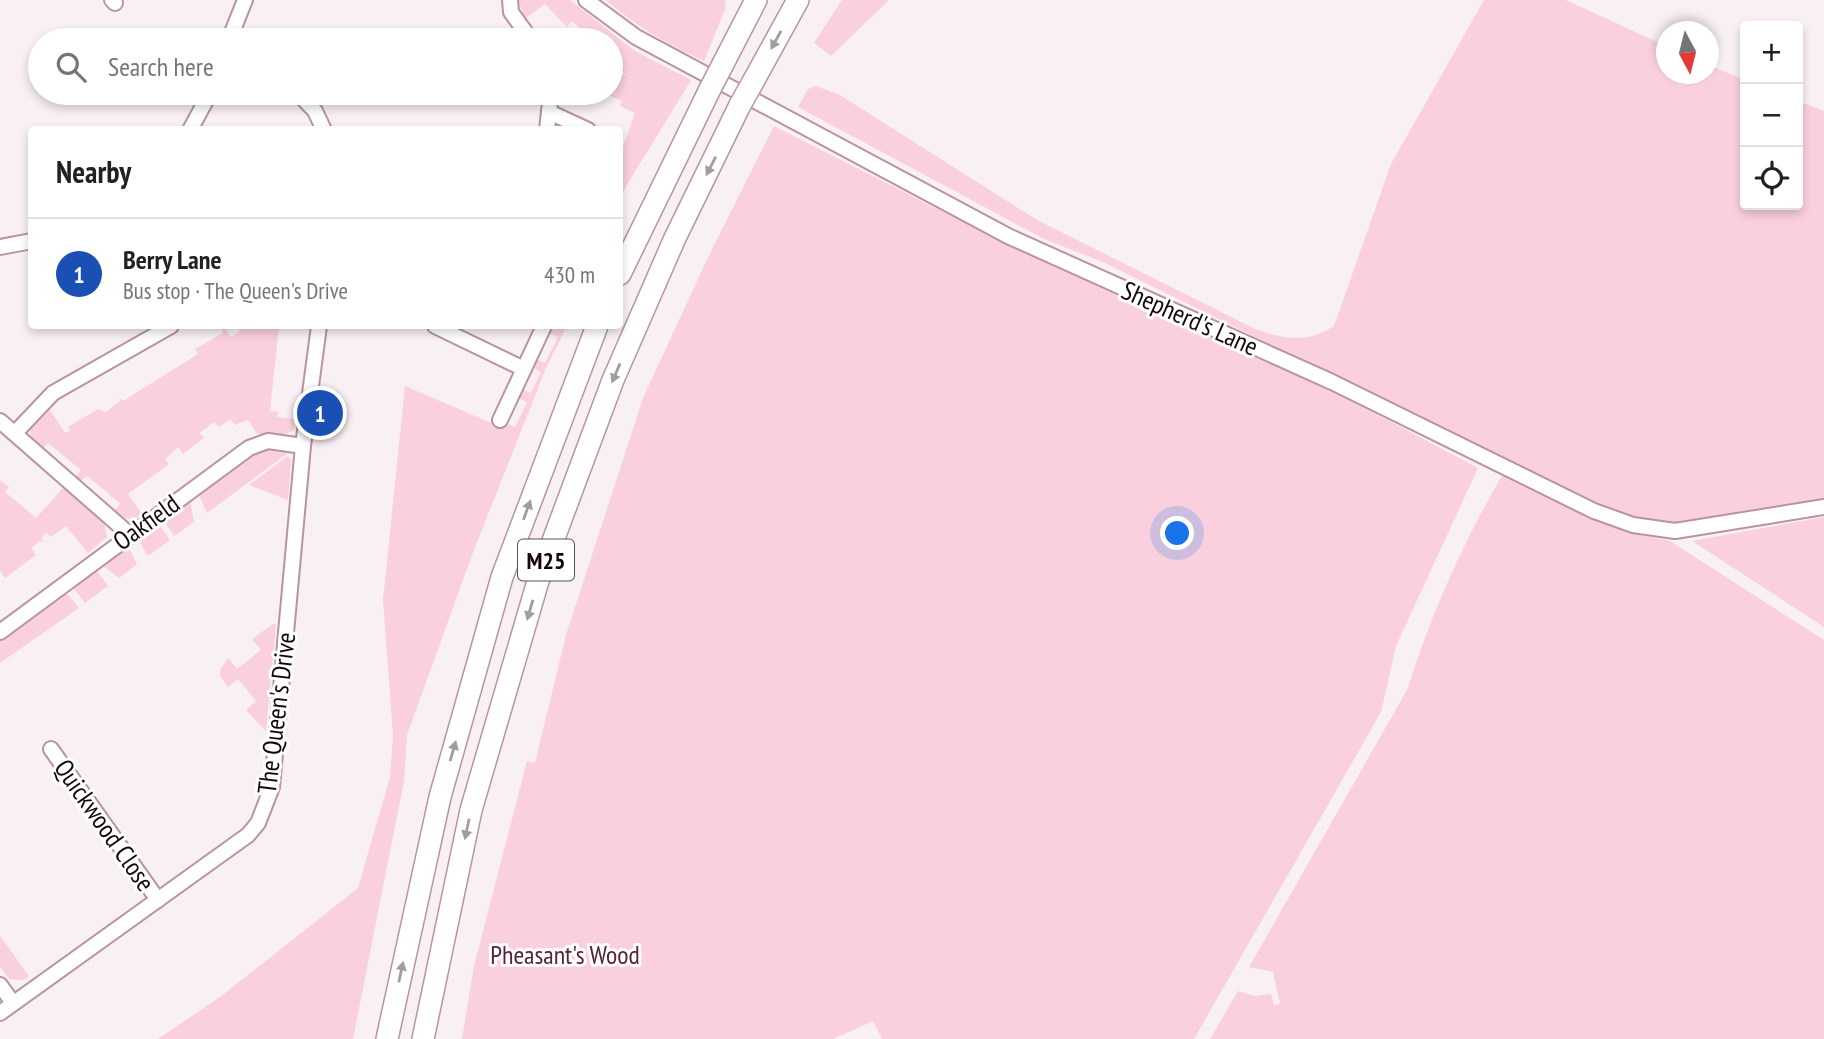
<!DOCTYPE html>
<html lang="en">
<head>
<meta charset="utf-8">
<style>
  :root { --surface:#fff; --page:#f2f2f2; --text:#202124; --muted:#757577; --line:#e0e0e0; --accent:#2a707e }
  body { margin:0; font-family:"PT Sans Narrow",sans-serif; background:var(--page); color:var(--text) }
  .controls { position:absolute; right:21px; top:21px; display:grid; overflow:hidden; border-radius:7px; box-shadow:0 4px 10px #0003 }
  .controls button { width:63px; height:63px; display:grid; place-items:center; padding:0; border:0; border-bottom:2px solid var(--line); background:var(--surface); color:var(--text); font:35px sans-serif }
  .compass { position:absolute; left:1656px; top:21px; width:63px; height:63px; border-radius:50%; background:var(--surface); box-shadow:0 4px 10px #0003; rotate:173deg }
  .you { position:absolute; left:1178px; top:534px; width:24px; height:24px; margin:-18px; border:5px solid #fff; border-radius:50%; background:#1a73e8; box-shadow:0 0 0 10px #1a73e833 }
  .badge { display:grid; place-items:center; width:46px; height:46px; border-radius:50%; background:var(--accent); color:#fff; font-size:23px; font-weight:700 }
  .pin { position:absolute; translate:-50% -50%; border:4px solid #fff; box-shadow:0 2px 7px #0006 }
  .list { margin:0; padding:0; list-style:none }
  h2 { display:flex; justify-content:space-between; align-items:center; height:91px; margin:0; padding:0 28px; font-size:30px }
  h2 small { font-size:23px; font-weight:400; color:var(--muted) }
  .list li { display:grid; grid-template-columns:46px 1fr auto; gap:21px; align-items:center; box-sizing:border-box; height:112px; padding:0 28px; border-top:2px solid var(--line) }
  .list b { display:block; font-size:26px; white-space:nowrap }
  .list p { margin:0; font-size:23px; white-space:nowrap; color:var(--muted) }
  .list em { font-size:23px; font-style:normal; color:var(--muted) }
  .icon { flex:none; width:38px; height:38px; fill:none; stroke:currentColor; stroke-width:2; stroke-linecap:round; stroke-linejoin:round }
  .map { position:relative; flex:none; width:1824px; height:1039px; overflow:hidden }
  .search { position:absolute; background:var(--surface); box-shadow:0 4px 10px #0003; left:28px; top:28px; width:595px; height:77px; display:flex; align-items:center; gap:18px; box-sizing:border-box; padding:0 24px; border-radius:38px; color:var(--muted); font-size:26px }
  .panel { position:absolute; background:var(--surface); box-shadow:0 4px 10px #0003; left:28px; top:126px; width:595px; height:203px; border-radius:7px }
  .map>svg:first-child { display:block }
  .green { fill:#fad0de }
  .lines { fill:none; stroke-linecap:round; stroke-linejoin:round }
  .minor-casing { stroke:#ba93a0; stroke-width:18 }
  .highway-casing { stroke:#ba93a0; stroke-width:24 }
  .minor { stroke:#fff; stroke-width:14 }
  .highway { stroke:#fff; stroke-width:21 }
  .highway-bridge-casing { stroke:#ba93a0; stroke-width:24; stroke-linecap:butt }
  .highway-bridge { stroke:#fff; stroke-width:21 }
  .oneway { fill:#a19c9e }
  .labels { text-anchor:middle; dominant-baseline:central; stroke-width:6; stroke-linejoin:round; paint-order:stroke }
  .shield { fill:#fff; stroke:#5a5155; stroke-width:2 }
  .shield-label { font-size:24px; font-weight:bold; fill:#14070c }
  .street-label { font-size:26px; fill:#14070c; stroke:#fff }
  .park-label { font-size:26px; fill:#562337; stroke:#fff }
</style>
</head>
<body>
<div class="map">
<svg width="1824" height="1039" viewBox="0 0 1824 1039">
  <rect width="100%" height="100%" fill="#f9f0f3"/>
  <!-- green -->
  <g class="green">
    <path d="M 518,0 L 570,0 L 635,51 L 691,80 C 668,119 643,157 620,197 L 620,155 L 635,113 L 620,106 L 622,101 L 606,94 L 611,93 L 611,66 L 632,79 L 611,63 L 611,40 L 594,40 L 572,21 L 567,27 L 545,4 L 525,19 Z"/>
    <path d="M 606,0 L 725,0 L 726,7 L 704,61 C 669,45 635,26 606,0 Z"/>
    <path d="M 842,0 L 889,0 L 831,56 L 814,43 Z"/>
    <path d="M 1484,0 L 1566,0 L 1666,46 L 1666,74 L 1708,74 L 1709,65 L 1745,80 L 1745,205 L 1798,205 L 1798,101 L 1824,111 L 1824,502 L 1710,522 L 1668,525 L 1631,518 L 1509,462 L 1103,262 L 1046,240 L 798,107 L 808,89 L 816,86 L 840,95 L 1037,220 L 1255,329 C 1285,339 1307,344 1334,326 L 1391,164 Z"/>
    <path d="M 774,126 L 981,231 L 1327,388 L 1478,468 L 1396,646 L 1381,712 L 1194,1039 L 882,1039 L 873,1021 L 833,1039 L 462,1039 L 474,966 L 527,761 L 535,763 L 566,635 L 643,398 L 710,253 Z"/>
    <path d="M 224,326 L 231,337 L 239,332 L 239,326 L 279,326 L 270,411 L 278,412 L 277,417 L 294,419 L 294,430 L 286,434 L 257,434 L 248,420 L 235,425 L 230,419 L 219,427 L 214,422 L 200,433 L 204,438 L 183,454 L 178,447 L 165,459 L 169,464 L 128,494 L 142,514 L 132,521 L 114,512 L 120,503 L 87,476 L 78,482 L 76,476 L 81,470 L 48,443 L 41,451 L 31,439 L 30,430 L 50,410 L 65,433 L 70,430 L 68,427 L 98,409 L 106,412 L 121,400 L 119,396 L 123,401 L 198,354 L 195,349 L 223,333 L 221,328 Z"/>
    <path d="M 552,326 L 561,328 L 567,326 L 546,368 L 472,555 L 407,735 L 404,781 L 353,1039 L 158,1039 L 220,997 L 358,888 L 390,777 L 393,736 L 383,600 L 405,386 L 503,428 L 506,423 L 515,427 L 527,402 L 518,398 L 522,389 L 531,393 L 541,372 L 532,367 L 536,359 L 545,363 L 558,337 L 549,333 Z"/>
    <path d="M 271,449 L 288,453 L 207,513 L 198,493 L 251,453 Z"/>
    <path d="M 288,456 L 291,460 L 288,500 L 249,485 Z"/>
    <path d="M 1502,476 L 1636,534 L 1670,541 L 1824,640 L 1824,1039 L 1210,1039 L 1238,991 L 1255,996 L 1271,994 L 1274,1005 L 1280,1004 L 1273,972 L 1249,967 L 1407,690 C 1430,617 1463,542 1502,476 Z"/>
    <path d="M 0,480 L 9,487 L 5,492 L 36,518 L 64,487 L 104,522 L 107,537 L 88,553 L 66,526 L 51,537 L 46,533 L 41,538 L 44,542 L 40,541 L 31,548 L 36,555 L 5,578 L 0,571 Z"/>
    <path d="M 190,500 L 194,522 L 174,536 L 163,519 Z"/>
    <path d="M 1824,517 L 1824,627 L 1692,541 Z"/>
    <path d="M 158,523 L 170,540 L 148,556 L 137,537 Z"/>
    <path d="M 127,544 L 137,564 L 119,578 L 102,565 Z"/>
    <path d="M 95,568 L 108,586 L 85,603 L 72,586 Z"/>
    <path d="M 65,591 L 79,608 L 0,663 L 0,639 Z"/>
    <path d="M 273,624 L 276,625 L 266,731 L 246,710 L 256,701 L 238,679 L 228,687 L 220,676 L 221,668 L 228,658 L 237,669 L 261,650 L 252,639 Z"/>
    <path d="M 0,936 L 29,976 L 24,980 L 9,979 L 0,966 Z"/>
  </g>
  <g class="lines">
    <defs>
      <g id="minor">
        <path d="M 112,0 L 115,3"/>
        <path d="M 510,0 L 511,12 L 531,40"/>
        <path d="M 586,0 L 636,37 L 1008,236 L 1332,382 L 1594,511 L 1633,525 L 1675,531 L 1824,507"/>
        <path d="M 229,40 L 245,0"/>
        <path d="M 298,93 L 315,111 L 324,130"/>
        <path d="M 549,112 L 588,130"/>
        <path d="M 190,130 L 210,93"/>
        <path d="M 547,130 L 551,93"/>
        <path d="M 0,247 L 32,241"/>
        <path d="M 435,326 L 524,369"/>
        <path d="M 500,420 L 544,326"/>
        <path d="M 0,421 L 129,534"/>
        <path d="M 15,433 L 53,393 L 171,326"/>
        <path d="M 0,632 L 249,448 L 268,441 L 303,446"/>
        <path d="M 51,749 L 158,900"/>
        <path d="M 0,985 L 13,1003"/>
        <path d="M 0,1013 L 248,835 L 258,823 L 272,787 L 303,446 L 319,326"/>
      </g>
      <g id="highway">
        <path d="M 723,64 L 756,0"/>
        <path d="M 754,80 L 798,0"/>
        <path d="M 620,274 L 710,89"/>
        <path d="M 387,1039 L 440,797 L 502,577 L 597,326"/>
        <path d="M 423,1039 L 471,810 L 538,581 L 613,380 L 675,238 L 740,105"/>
      </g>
    </defs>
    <!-- minor casing -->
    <use href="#minor" class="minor-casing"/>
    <!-- highway casing -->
    <use href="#highway" class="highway-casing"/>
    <!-- minor -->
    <use href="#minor" class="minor"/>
    <!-- highway -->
    <use href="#highway" class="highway"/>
    <defs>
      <g id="highway-bridge">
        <path d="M 710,89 L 723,64"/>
        <path d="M 740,105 L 754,80"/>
      </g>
    </defs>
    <!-- highway-bridge casing -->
    <use href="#highway-bridge" class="highway-bridge-casing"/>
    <!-- highway-bridge -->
    <use href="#highway-bridge" class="highway-bridge"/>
  </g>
  <!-- one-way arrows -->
  <defs><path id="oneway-solid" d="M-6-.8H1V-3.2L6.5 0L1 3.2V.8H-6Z" transform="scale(1.75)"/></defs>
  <g class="oneway">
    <use href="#oneway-solid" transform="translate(776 40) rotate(119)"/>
    <use href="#oneway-solid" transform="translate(711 166) rotate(117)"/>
    <use href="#oneway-solid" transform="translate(616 373) rotate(113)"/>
    <use href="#oneway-solid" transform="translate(527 510) rotate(-70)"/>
    <use href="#oneway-solid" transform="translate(530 610) rotate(106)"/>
    <use href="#oneway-solid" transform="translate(453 751) rotate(-74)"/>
    <use href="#oneway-solid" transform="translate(467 829) rotate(102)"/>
    <use href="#oneway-solid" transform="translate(401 972) rotate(-78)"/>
  </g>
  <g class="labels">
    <!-- shield labels -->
    <rect class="shield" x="518" y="539.5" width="56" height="41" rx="5"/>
    <g class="shield-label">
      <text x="546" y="560">M25</text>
    </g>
    <!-- street labels -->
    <g class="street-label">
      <text transform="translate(1190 318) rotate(24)">Shepherd's Lane</text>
      <text transform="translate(146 522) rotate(-36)">Oakfield</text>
      <text transform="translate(276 713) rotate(-83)">The Queen's Drive</text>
      <text transform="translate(105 825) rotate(55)">Quickwood Close</text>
    </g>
    <!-- park labels -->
    <g class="park-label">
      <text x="565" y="954">Pheasant's Wood</text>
    </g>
  </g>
</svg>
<div class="controls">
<button>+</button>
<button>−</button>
<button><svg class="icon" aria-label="locate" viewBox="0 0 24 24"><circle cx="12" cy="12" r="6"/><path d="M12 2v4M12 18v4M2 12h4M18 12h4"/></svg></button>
</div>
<svg class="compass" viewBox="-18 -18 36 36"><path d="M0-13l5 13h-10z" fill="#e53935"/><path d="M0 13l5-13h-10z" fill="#757577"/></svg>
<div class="you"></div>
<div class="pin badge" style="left:320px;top:413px;background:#1a4fb4">1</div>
<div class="search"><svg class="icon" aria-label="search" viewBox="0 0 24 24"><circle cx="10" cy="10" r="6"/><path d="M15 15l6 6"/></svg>Search here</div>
<section class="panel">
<h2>Nearby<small></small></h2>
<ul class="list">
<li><span class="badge" style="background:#1a4fb4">1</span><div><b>Berry Lane</b><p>Bus stop · The Queen's Drive</p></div><em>430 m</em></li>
</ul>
</section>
</div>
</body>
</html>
